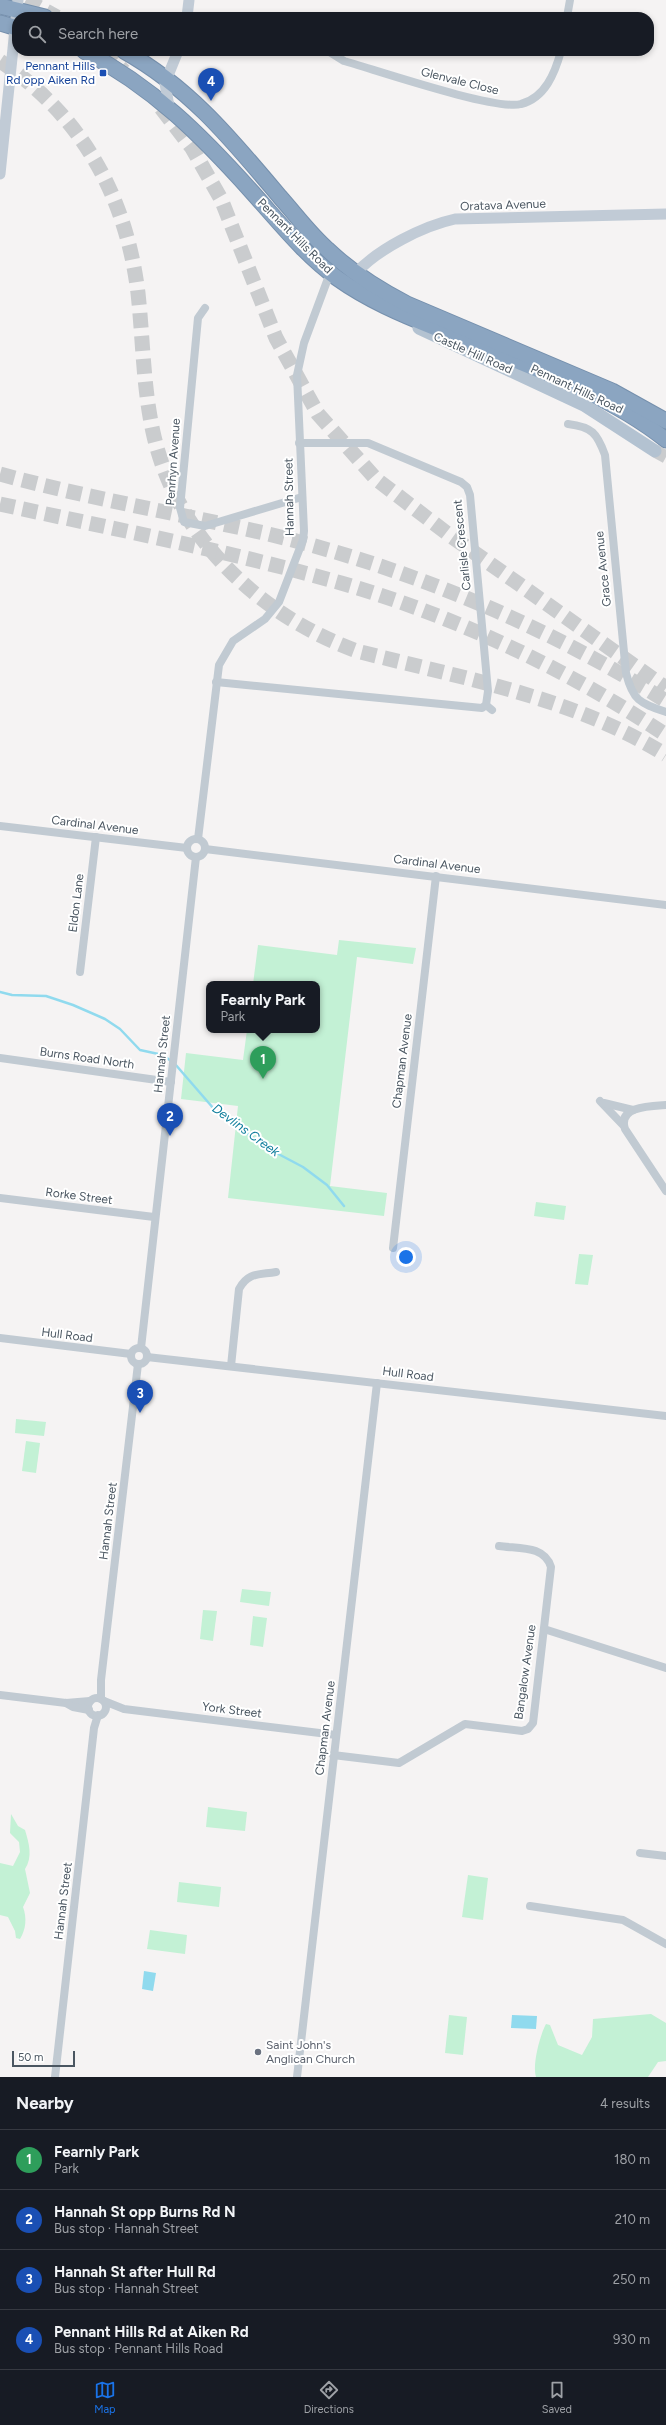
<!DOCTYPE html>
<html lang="en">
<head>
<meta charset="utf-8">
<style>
  :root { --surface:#171b24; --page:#20242c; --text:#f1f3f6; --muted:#9ea1a6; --line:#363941; --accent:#1a73e8 }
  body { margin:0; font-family:Figtree,sans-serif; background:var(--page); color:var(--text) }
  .scale { position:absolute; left:12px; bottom:10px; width:63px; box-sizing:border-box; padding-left:4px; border:2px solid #4a5661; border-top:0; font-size:11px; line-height:14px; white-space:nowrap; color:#4a5661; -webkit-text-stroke:3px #fff; paint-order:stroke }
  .you { position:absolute; left:406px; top:1257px; width:14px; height:14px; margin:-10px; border:3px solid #fff; border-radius:50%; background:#1a73e8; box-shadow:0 0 0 6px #1a73e833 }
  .badge { display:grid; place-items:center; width:26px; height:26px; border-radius:50%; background:var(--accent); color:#fff; font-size:13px; font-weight:700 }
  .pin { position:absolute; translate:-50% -33px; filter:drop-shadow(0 1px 2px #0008) }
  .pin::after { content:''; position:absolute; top:21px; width:14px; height:12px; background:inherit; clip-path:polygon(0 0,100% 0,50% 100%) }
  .popup { position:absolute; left:206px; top:981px; width:114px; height:52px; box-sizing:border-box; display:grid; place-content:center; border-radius:8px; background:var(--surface); filter:drop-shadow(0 1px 3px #0005); font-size:13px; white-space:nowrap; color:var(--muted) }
  .popup b { font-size:15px; color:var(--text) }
  .popup::after { content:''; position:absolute; left:50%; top:100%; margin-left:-8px; border:8px solid transparent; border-top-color:var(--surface) }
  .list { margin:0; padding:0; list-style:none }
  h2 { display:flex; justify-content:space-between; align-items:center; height:52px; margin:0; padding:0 16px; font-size:17px }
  h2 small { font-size:13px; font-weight:400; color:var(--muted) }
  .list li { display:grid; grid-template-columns:26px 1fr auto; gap:12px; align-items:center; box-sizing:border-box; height:60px; padding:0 16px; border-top:1px solid var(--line) }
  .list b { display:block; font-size:15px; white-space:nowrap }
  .list p { margin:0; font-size:13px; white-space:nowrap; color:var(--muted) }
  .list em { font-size:13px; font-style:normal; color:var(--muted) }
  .icon { flex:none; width:22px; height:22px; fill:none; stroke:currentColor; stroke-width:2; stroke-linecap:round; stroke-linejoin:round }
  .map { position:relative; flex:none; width:666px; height:2077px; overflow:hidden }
  .search { position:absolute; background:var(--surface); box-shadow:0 2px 6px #0003; left:12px; right:12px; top:12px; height:44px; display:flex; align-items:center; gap:10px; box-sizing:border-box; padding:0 14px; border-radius:16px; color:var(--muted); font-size:15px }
  .sheet { height:292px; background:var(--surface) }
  nav { display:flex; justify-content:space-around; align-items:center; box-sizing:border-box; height:56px; border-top:1px solid var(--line); background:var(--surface); font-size:11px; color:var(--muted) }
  nav a { display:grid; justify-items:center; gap:2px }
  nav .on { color:var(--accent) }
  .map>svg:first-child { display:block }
  .green { fill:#c3f1d5 }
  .water { fill:#90daee }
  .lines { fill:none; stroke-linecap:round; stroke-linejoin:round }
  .stream { stroke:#90daee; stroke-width:2.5 }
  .primary-tunnel { stroke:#caccce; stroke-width:13; stroke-dasharray:13 6; stroke-linecap:butt }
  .highway-tunnel { stroke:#caccce; stroke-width:15; stroke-dasharray:15 8; stroke-linecap:butt }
  .highway-casing { stroke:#7690ad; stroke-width:17 }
  .street { stroke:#c1cad2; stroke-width:8 }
  .secondary { stroke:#c1cbd6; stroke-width:11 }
  .primary { stroke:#b3c2d1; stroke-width:13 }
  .highway { stroke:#8ba5c1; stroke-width:15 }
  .transit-dot { fill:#1a4fb4; stroke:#fff; stroke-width:1.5 }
  .worship-dot { fill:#6b7280; stroke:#fff; stroke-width:1.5 }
  .labels { text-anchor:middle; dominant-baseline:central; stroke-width:4; stroke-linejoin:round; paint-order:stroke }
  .transit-label { font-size:12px; fill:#164399; stroke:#fff; text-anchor:end }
  .street-label { font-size:12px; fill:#4a5661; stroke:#fff }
  .worship-label { font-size:12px; fill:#5b616d; stroke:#fff; text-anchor:start }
  .water-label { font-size:13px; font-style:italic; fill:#0c7c9b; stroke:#fff }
</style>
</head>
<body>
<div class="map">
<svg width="666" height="2077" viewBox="0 0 666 2077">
  <rect width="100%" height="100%" fill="#f5f3f3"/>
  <!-- green -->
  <g class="green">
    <path d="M 339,940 L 416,948 L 413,964 L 357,957 L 330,1186 L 387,1193 L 384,1216 L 228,1198 L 238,1106 L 181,1099 L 186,1053 L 243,1060 L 247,1030 L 317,1030 L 317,984 L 253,984 L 258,945 L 337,955 Z"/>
    <path d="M 536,1202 L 566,1206 L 564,1220 L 534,1216 Z"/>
    <path d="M 579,1254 L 593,1255 L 588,1285 L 575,1284 Z"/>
    <path d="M 16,1419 L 46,1422 L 44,1436 L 15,1433 Z"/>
    <path d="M 26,1441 L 40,1443 L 36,1473 L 22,1471 Z"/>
    <path d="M 242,1589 L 271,1592 L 269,1606 L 240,1602 Z"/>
    <path d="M 203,1610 L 217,1611 L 213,1641 L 200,1639 Z"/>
    <path d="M 253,1616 L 267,1618 L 263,1647 L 250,1645 Z"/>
    <path d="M 208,1807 L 247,1812 L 245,1831 L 206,1827 Z"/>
    <path d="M 11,1814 L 18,1826 L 25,1830 C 29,1843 33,1857 25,1869 L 30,1893 L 23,1907 C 27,1918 26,1929 20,1939 L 16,1938 L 15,1931 L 8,1917 L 0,1915 L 0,1863 L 13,1866 L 20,1852 L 19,1842 L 10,1833 Z"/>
    <path d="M 468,1875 L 488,1878 L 483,1920 L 462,1917 Z"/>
    <path d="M 179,1882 L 221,1887 L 219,1907 L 177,1902 Z"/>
    <path d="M 150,1930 L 187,1935 L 185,1954 L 147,1949 Z"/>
    <path d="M 651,2014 L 666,2023 L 666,2061 L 658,2062 L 648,2077 L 536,2077 C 532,2065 540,2035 546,2024 L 550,2025 L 558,2045 L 582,2055 L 592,2037 L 593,2019 Z"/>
    <path d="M 449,2015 L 467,2017 L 463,2055 L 445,2053 Z"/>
  </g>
  <!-- water -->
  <g class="water">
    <path d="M 144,1971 L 156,1973 L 153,1991 L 142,1989 Z"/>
    <path d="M 512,2015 L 537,2016 L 536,2029 L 511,2028 Z"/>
  </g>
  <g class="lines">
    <!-- stream -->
    <g class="stream">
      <path d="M 0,992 L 12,995 L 46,996 L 73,1005 L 105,1019 L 120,1029 L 140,1050 L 163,1055 L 171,1061"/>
      <path d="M 175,1064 L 214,1109 L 267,1148 L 303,1167 L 327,1185 L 344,1206"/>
    </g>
    <!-- primary-tunnel -->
    <path class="primary-tunnel" d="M 655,451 L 666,457"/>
    <!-- highway-tunnel -->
    <g class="highway-tunnel">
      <path d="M 26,0 L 57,17"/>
      <path d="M 104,51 L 124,71"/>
      <path d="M 0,61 C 82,116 126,196 138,293 C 143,339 143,386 153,432 C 176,537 258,615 357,651 C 461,678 573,697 666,755"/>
      <path d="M 161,108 L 192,148 L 221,199 L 276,338 L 318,414 L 376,479 L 448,534 L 666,688"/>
      <path d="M 0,474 C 87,498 176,513 264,533 C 407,567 542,623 666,701"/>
      <path d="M 0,504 C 114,529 229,551 341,583 C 455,616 567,669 666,735"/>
    </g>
    <defs>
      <g id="highway">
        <path d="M 0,6 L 45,17"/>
        <path d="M 0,23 L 17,28"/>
        <path d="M 84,51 C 153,87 201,135 252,192 C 279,222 305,255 337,278 C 368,300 401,314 436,328 C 510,359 604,390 666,440"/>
        <path d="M 124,51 C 190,88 232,140 280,197 C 296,215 310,234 327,249 C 351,272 378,289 407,304 L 612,391 L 666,421"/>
      </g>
    </defs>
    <!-- highway casing -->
    <use href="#highway" class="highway-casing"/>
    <!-- street -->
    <g class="street">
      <path d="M 567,17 L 570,0"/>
      <path d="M 328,51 L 344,61 C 376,70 496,111 521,104 C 545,98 555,73 561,51"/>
      <path d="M 205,308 L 198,318 L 180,508 L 184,522 L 205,526 L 302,497"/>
      <path d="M 568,424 C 592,427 597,433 605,455 L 626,673 C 633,701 640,703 666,712"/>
      <path d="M 216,682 L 482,708 L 486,705 L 488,691 L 470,495 L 467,487 L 461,482 L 368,443 L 299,443"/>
      <path d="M 486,705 L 492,710"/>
      <path d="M 0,826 L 187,848"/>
      <path d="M 198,839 L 219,665 L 233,641 L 265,619 L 279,602 L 303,540 L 304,531 L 297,375 L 304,343 L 330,273"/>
      <circle cx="196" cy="848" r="9"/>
      <path d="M 205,849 L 666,905"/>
      <path d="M 80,972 L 96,837"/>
      <path d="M 0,1058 L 171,1082"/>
      <path d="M 600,1101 L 623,1125"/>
      <path d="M 604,1103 L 633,1110"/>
      <path d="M 666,1105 C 651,1106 617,1106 625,1129 L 666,1191"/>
      <path d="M 0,1198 L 154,1217"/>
      <path d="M 393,1248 L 436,876"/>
      <path d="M 0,1338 L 131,1354"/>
      <circle cx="139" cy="1356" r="8"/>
      <path d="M 141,1348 L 196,857"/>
      <path d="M 147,1357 L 666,1416"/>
      <path d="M 231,1366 L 239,1289 C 248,1272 259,1275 276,1272"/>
      <path d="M 544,1629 L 666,1668"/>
      <path d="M 0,1695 L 66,1703 L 90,1701"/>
      <circle cx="97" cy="1707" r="9"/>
      <path d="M 101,1699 L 101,1680 L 138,1364"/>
      <path d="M 104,1701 L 124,1709 L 336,1735"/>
      <path d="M 66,1703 L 73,1707 L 89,1710"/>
      <path d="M 333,1755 L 399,1763 L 465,1724 L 522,1731 L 528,1729 L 533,1723 L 551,1567 C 544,1545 519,1549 499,1546"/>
      <path d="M 640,1853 L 666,1856"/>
      <path d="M 530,1906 L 623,1920 L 666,1944"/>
      <path d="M 55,2077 L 94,1728 L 98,1715"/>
      <path d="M 297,2077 L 377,1383"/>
    </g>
    <!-- secondary -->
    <g class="secondary">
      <path d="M 187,17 L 189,0"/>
      <path d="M 169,107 L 165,83 L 178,51"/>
      <path d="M 0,174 L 18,0"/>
      <path d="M 356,273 C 378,249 423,226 455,219 L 666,214"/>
    </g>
    <!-- primary -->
    <path class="primary" d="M 419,328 L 584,405 L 655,451"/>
    <!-- highway -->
    <use href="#highway" class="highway"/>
  </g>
  <!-- markers -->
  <rect class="transit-dot" x="99" y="69" width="8" height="8" rx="2"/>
  <circle class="worship-dot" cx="258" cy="2052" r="4"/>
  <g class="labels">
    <!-- transit labels -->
    <g class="transit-label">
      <text x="95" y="66">Pennant Hills<tspan x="95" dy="14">Rd opp Aiken Rd</tspan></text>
    </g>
    <!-- street labels -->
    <g class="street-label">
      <text transform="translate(460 81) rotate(14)">Glenvale Close</text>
      <text transform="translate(503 205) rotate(-2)">Oratava Avenue</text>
      <text transform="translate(295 236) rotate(45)">Pennant Hills Road</text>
      <text transform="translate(473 353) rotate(24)">Castle Hill Road</text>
      <text transform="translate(577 389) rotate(25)">Pennant Hills Road</text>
      <text transform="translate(173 462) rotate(-86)">Penrhyn Avenue</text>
      <text transform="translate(289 497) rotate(-91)">Hannah Street</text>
      <text transform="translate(462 545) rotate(-96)">Carlisle Crescent</text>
      <text transform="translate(603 569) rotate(-96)">Grace Avenue</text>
      <text transform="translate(95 825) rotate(7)">Cardinal Avenue</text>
      <text transform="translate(437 864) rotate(7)">Cardinal Avenue</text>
      <text transform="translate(76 903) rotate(-83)">Eldon Lane</text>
      <text transform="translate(162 1054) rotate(-84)">Hannah Street</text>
      <text transform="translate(87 1058) rotate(8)">Burns Road North</text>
      <text transform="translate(402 1061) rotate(-83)">Chapman Avenue</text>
      <text transform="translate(79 1196) rotate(7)">Rorke Street</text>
      <text transform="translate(67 1335) rotate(7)">Hull Road</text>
      <text transform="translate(408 1374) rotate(7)">Hull Road</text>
      <text transform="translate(108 1521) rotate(-83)">Hannah Street</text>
      <text transform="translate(525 1672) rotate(-82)">Bangalow Avenue</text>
      <text transform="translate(232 1710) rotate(7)">York Street</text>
      <text transform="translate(325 1728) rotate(-83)">Chapman Avenue</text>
      <text transform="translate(63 1901) rotate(-83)">Hannah Street</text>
    </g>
    <!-- worship labels -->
    <g class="worship-label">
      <text x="266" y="2045">Saint John's<tspan x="266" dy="14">Anglican Church</tspan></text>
    </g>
    <!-- water labels -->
    <g class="water-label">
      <text transform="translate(246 1130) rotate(36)">Devlins Creek</text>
    </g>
  </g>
</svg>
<div class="scale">50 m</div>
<div class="you"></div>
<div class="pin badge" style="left:263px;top:1079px;background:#2e9e5b">1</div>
<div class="popup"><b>Fearnly Park</b>Park</div>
<div class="pin badge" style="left:170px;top:1136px;background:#1a4fb4">2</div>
<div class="pin badge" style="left:140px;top:1413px;background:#1a4fb4">3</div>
<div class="pin badge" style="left:211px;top:101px;background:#1a4fb4">4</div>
<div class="search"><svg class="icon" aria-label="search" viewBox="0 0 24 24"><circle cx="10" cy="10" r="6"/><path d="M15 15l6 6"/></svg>Search here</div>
</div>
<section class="sheet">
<h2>Nearby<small>4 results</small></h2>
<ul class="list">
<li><span class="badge" style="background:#2e9e5b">1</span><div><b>Fearnly Park</b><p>Park</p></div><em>180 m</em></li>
<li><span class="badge" style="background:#1a4fb4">2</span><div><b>Hannah St opp Burns Rd N</b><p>Bus stop · Hannah Street</p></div><em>210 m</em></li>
<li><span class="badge" style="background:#1a4fb4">3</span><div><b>Hannah St after Hull Rd</b><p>Bus stop · Hannah Street</p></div><em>250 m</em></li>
<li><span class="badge" style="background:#1a4fb4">4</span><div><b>Pennant Hills Rd at Aiken Rd</b><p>Bus stop · Pennant Hills Road</p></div><em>930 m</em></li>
</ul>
</section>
<nav>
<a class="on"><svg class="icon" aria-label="map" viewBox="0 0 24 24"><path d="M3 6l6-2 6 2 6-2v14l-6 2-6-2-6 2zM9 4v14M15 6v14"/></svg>Map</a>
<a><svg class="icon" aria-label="directions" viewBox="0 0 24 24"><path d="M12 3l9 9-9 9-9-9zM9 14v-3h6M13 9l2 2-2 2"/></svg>Directions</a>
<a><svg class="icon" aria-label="saved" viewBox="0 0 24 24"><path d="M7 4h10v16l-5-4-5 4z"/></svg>Saved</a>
</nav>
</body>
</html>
